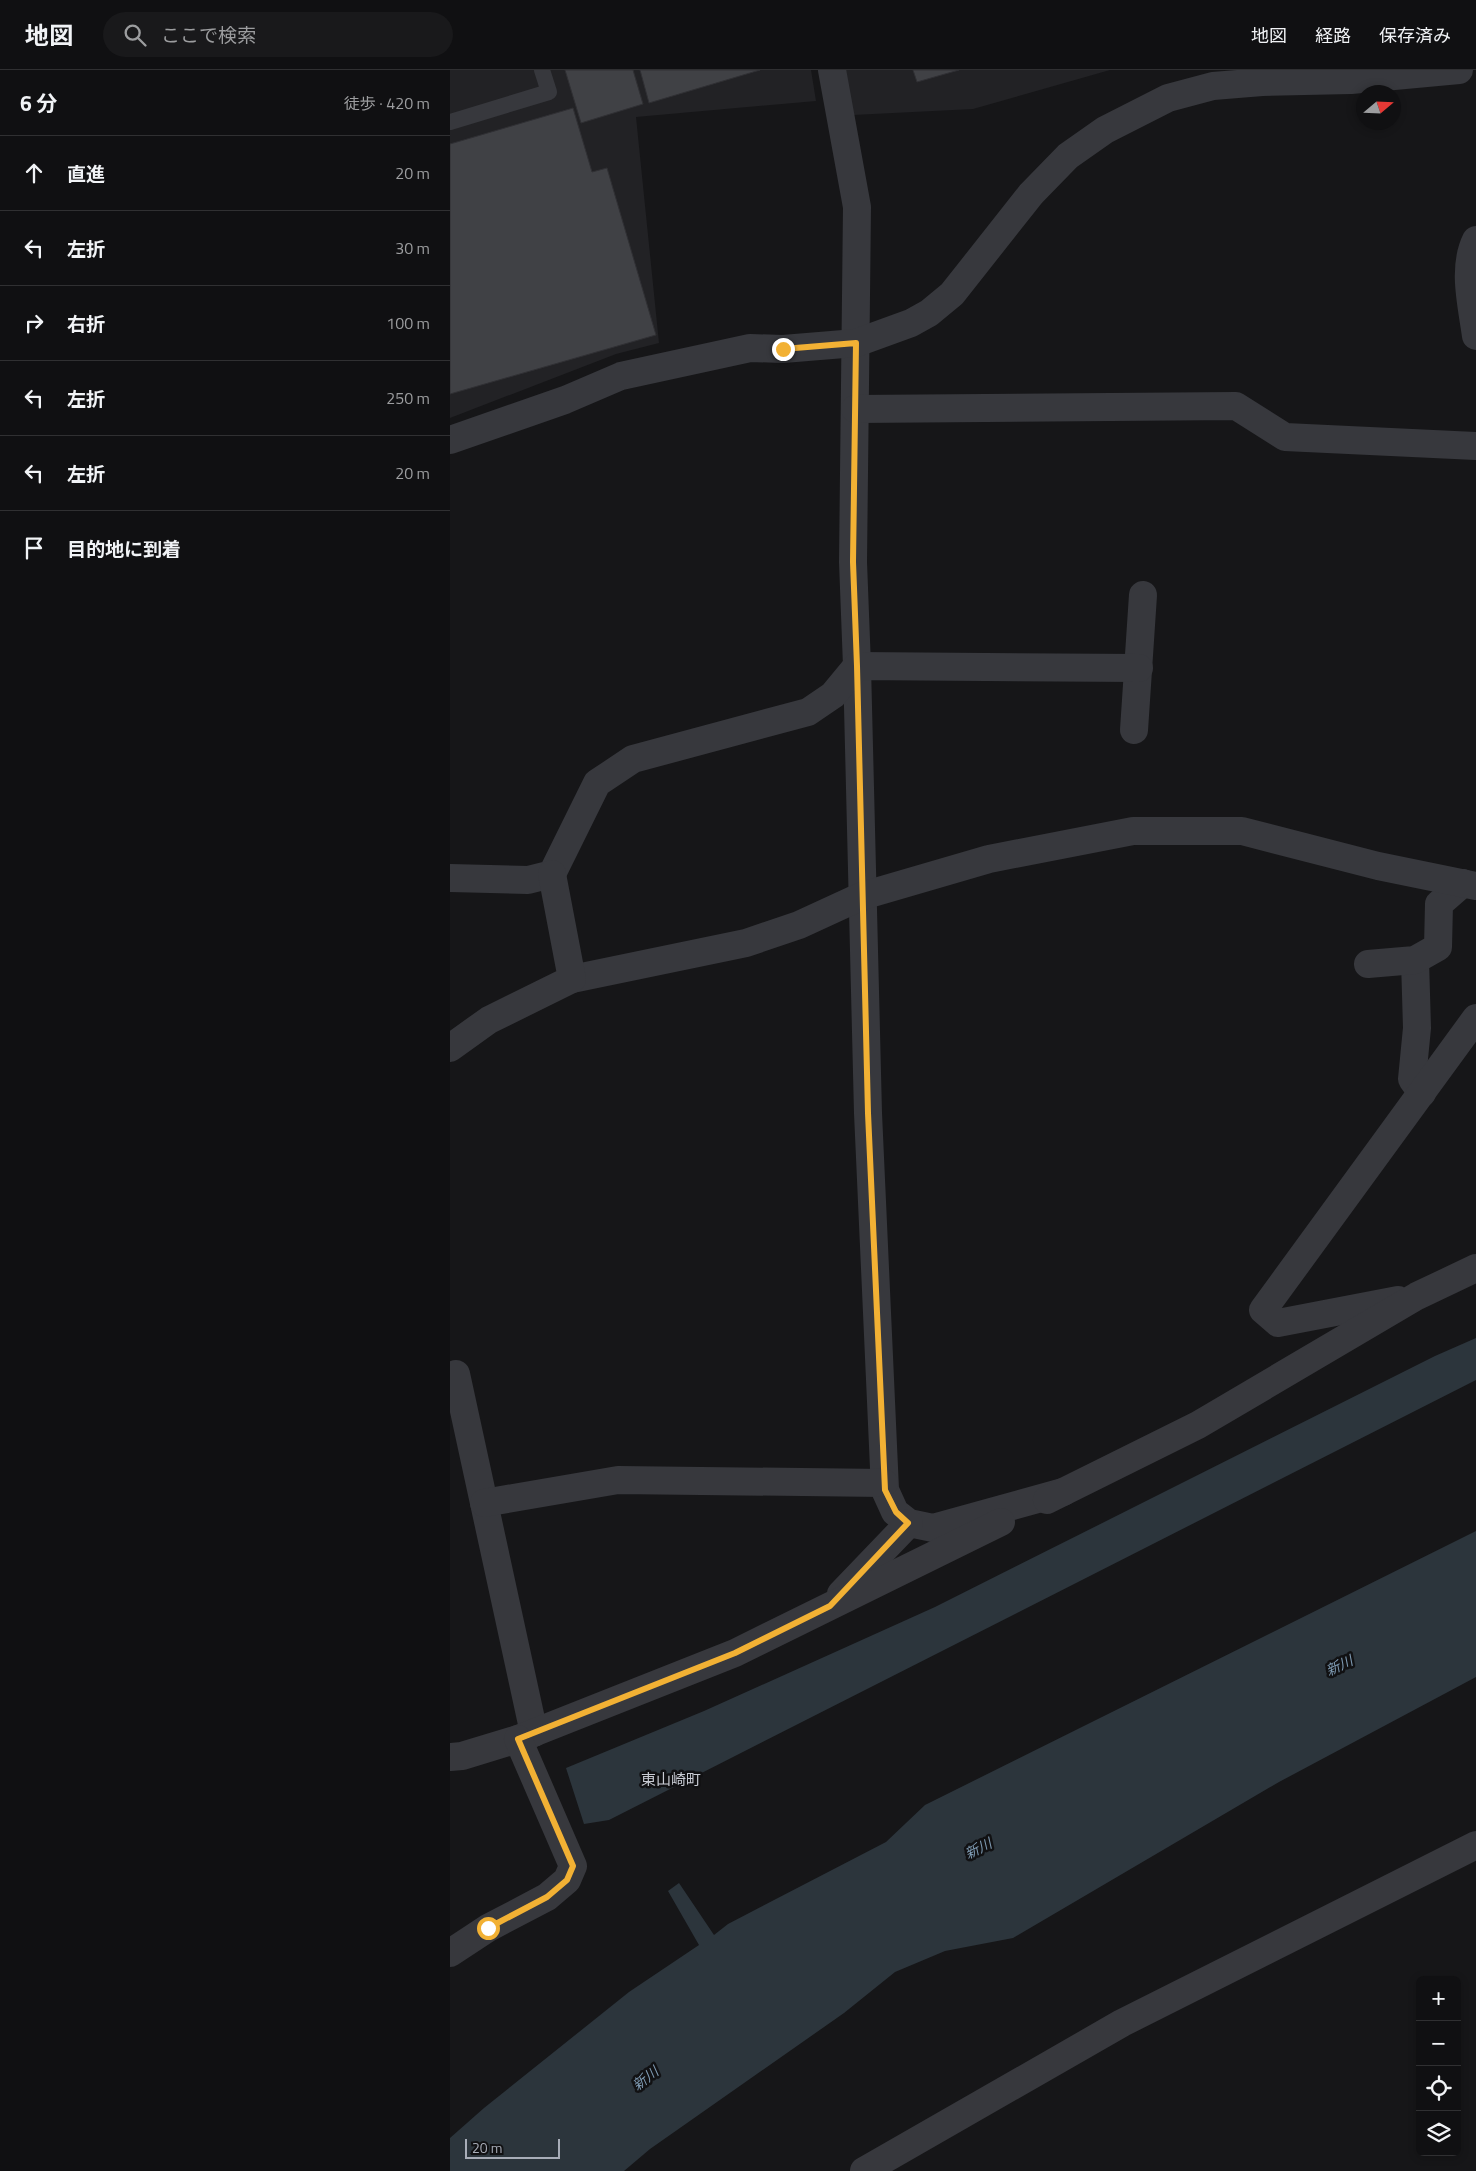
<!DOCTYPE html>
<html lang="ja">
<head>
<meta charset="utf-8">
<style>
  :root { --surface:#101012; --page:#19191b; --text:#f1f3f6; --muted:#9c9d9f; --line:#303032 }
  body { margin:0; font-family:"Titillium Web","Noto Sans JP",sans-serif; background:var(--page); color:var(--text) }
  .controls { position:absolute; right:15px; bottom:15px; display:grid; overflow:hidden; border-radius:8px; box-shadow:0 2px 8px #0003 }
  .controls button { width:45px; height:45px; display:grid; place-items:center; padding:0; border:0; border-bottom:1px solid var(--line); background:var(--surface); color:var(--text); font:25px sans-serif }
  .compass { position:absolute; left:906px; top:15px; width:45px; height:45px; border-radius:50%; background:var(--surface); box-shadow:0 2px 8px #0003; rotate:71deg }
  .scale { position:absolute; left:15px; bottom:12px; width:95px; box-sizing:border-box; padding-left:5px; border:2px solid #a8adb8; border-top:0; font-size:14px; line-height:18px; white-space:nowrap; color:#a8adb8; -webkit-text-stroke:4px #111113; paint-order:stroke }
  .stop { position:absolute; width:15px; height:15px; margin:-11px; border:4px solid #f2b134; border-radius:50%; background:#fff }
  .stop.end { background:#f2b134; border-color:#fff; box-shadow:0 1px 5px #0008 }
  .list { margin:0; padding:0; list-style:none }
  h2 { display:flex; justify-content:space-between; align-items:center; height:65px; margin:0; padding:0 20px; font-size:21px }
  h2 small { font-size:16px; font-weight:400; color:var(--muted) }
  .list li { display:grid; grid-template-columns:32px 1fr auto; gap:15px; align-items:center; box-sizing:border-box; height:75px; padding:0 20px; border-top:1px solid var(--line) }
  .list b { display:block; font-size:19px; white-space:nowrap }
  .list em { font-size:16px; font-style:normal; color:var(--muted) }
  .icon { flex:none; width:28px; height:28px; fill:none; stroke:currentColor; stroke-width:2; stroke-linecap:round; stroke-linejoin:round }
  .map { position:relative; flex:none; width:1026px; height:2101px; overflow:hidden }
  header { display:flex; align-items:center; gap:30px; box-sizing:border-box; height:70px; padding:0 25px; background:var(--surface); border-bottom:1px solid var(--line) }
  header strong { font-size:24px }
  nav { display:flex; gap:28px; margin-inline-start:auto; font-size:18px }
  .search { width:350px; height:45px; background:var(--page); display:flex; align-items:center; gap:12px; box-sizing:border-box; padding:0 18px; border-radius:28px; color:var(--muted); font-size:19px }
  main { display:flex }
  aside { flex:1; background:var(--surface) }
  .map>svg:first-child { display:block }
  .built { fill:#222225 }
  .water { fill:#2c353c }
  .building { fill:#404145; stroke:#303034 }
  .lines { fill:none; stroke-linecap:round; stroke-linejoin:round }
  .lane { stroke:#37383d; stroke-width:16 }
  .street { stroke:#37383d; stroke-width:28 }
  .route { stroke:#f2b134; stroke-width:6 }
  .labels { text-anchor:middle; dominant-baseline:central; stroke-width:5; stroke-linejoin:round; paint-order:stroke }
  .water-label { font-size:14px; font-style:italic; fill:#7f9bb3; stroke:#111113 }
  .quarter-label { font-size:15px; fill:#c9ccd4; stroke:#111113 }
</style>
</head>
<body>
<header>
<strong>地図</strong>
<div class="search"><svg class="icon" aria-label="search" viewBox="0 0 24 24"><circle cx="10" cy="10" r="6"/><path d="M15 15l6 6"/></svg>ここで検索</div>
<nav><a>地図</a><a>経路</a><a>保存済み</a></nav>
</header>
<main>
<aside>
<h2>6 分<small>徒歩 · 420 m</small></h2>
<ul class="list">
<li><svg class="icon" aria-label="ahead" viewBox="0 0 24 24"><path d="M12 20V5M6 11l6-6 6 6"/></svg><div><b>直進</b></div><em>20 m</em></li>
<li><svg class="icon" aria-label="left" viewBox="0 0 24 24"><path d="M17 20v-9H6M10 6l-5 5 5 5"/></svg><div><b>左折</b></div><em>30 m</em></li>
<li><svg class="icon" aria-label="right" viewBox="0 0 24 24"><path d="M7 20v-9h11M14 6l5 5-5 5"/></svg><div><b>右折</b></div><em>100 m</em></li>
<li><svg class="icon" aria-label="left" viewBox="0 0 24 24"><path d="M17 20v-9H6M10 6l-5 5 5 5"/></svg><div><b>左折</b></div><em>250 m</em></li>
<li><svg class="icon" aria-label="left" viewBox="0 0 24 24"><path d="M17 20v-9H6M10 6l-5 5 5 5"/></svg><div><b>左折</b></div><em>20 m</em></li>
<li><svg class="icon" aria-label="arrive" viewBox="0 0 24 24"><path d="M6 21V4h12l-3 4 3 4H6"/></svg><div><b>目的地に到着</b></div></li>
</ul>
</aside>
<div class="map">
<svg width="1026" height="2101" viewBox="0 0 1026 2101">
  <rect width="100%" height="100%" fill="#161618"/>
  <!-- built -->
  <g class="built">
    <path d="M 0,0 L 361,0 L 366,31 L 186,47 L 209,273 L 166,284 L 0,348 Z"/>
    <path d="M 394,0 L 660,0 L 523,39 L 403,45 Z"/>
  </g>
  <!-- water -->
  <g class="water">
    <path d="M 1026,1268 L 1026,1310 L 159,1750 L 134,1754 L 116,1698 L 254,1641 L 485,1537 L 985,1286 Z"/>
    <path d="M 1026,1461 L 1026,1607 L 829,1712 L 563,1868 L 495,1881 L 445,1902 L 394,1943 L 200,2079 L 174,2101 L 0,2101 L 0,2068 L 34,2038 L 179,1922 L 249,1875 L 218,1821 L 229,1813 L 264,1865 L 278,1854 L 436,1772 L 475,1735 Z"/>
  </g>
  <!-- building -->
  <g class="building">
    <path d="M 115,0 L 183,0 L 193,34 L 131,53 Z"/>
    <path d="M 190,0 L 310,0 L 199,33 Z"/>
    <path d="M 463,0 L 509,0 L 467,12 Z"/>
    <path d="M 123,38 L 142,102 L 157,98 L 206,265 L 0,324 L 0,74 Z"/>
  </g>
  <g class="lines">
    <!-- lane -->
    <path class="lane" d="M 0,52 L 99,22 L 92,0"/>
    <!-- street -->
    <g class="street">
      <path d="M 382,0 L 407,137 L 403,492 L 407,596 L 418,1043 L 435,1420 L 445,1442 L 459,1453 L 483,1458 L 613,1422"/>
      <path d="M 1026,170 C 1012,198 1022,236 1026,266"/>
      <path d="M 405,339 L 786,336 L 835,367 L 1026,376"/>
      <path d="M 0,370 L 115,330 L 171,306 L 300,278 L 333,279 L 406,273 L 461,253 L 479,243 L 502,224 L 581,124 L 618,86 L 655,60 L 718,28 L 763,16 L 812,12 L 901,10 L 1009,0"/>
      <path d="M 684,660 L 693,525"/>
      <path d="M 0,808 L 78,810 L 102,804 L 147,713 L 183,689 L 358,642 L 383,625 L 407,596 L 689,598"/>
      <path d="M 965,890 L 967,958 L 962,1009 L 972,1023"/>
      <path d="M 918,894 L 965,890 L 988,877 L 989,834 L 1013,813"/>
      <path d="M 122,909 L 296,873 L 349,855 L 412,826 L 539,789 L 683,761 L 792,761 L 928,796 L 1026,816"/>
      <path d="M 0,978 L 39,950 L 122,909 L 102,804"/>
      <path d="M 948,1230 L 828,1253 L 813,1240 L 1026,948"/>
      <path d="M 6,1304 L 84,1663"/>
      <path d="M 597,1430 L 748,1355 L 967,1226 L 1026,1198"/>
      <path d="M 34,1433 L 168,1410 L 434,1413"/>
      <path d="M 391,1524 L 459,1453"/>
      <path d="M 0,1687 L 12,1686 L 68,1669 L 285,1583 L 551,1452"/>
      <path d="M 0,1883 L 38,1858 L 97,1827 L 117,1810 L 123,1796 L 68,1669"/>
      <path d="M 414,2101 L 672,1953 L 1026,1775"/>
    </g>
  </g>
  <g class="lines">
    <!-- route -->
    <path class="route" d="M 38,1858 L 97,1827 L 117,1810 L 123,1796 L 68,1669 L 285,1583 L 380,1536 L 458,1453 L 446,1442 L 435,1420 L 418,1043 L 407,596 L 403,492 L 406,273 L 333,279"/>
  </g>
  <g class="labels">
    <!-- water labels -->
    <g class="water-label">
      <text transform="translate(889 1595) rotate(-25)">新川</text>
      <text transform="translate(528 1778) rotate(-27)">新川</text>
      <text transform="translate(195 2008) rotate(-38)">新川</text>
    </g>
    <!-- quarter labels -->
    <g class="quarter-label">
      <text x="221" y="1709">東山崎町</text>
    </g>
  </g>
</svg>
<div class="controls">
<button>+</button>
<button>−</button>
<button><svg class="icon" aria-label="locate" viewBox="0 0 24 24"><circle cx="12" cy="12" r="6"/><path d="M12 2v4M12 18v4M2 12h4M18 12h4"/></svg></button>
<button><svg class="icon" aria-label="layers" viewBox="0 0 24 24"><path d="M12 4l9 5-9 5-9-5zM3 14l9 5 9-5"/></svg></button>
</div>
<svg class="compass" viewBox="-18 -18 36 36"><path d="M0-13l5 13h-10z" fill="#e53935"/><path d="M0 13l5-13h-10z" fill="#9c9d9f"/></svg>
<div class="scale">20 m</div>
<div class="stop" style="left:38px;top:1858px"></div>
<div class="stop end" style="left:333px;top:279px"></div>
</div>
</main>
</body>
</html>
